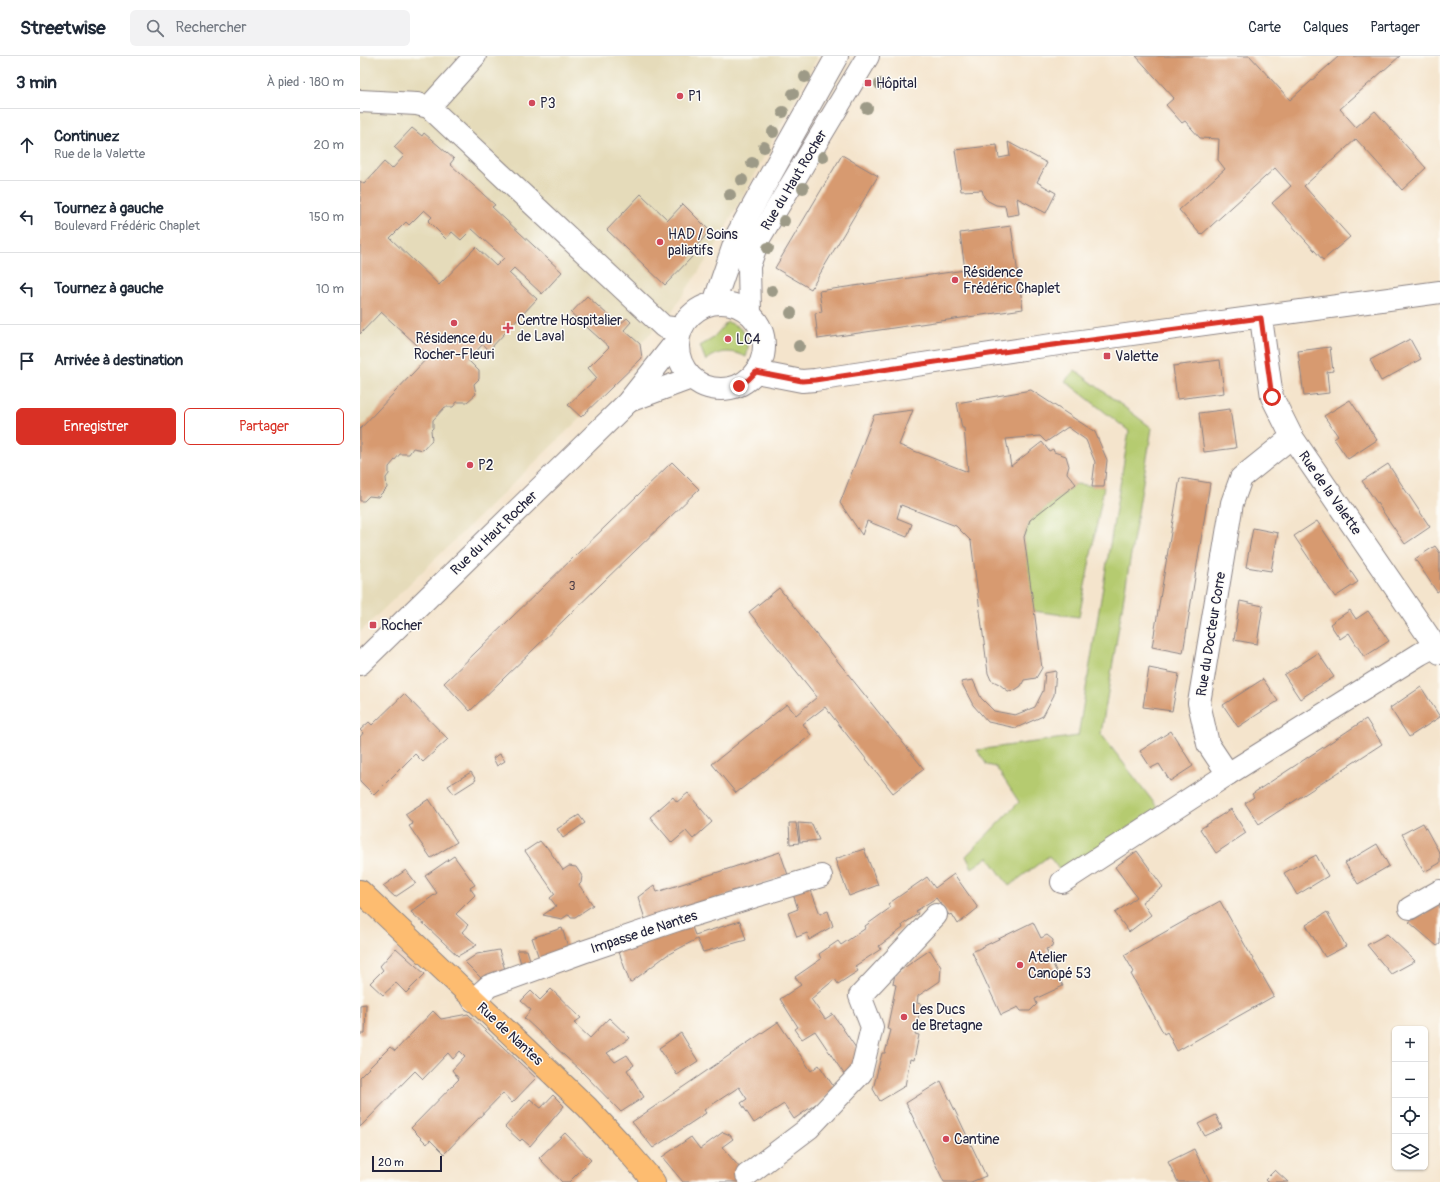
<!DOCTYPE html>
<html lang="fr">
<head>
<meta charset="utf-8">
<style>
  :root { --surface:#fff; --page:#f2f2f3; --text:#1f2937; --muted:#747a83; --line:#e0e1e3; --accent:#d93025 }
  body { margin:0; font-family:Pangolin,sans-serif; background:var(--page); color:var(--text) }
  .controls { position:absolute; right:12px; bottom:12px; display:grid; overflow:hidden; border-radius:6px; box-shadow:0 1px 3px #0004 }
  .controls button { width:36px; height:36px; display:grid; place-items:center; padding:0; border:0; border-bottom:1px solid var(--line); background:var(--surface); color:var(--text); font:20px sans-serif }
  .scale { position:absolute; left:12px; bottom:10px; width:70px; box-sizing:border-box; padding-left:4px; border:2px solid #22223b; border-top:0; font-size:11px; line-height:14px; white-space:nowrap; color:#22223b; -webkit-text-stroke:3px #fdfcf7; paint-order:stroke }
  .stop { position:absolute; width:12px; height:12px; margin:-9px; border:3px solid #d93025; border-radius:50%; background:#fff }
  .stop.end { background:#d93025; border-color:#fff; box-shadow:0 1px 4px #0008 }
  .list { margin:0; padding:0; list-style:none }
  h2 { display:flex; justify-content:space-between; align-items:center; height:52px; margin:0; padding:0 16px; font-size:17px }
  h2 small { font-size:13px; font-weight:400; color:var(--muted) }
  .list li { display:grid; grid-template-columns:26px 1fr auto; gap:12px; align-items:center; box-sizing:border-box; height:72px; padding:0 16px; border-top:1px solid var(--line) }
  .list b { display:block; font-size:15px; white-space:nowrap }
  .list p { margin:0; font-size:13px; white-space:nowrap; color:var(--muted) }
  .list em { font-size:13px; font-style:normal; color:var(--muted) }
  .actions { display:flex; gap:8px; padding:12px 16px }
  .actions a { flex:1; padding:9px 0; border:1px solid var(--accent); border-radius:6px; text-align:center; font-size:14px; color:var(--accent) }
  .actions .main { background:var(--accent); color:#fff }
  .icon { flex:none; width:22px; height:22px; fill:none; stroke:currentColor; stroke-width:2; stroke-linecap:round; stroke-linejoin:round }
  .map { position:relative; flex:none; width:1080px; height:1126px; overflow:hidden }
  header { display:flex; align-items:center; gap:24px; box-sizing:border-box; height:56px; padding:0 20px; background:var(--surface); border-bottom:1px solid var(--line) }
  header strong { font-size:19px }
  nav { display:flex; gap:22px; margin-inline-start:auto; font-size:14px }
  .search { width:280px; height:36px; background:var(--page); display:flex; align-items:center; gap:10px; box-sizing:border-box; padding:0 14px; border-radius:6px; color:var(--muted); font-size:15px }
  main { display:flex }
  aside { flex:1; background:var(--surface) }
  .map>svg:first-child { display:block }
  .built { fill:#e5dbba }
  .green { fill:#b5cb70; stroke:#6c7656 }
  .building { fill:#d79a6f; fill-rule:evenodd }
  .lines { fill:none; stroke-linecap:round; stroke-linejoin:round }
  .minor-casing { stroke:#8b8384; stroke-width:24 }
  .major-casing { stroke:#8b8384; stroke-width:24 }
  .minor { stroke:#fff; stroke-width:22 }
  .major { stroke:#fdbc70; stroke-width:22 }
  .tree { fill:#9d9a87 }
  .route { stroke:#d93025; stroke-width:5 }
  .poi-dot { fill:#d1495b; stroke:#fdfcf7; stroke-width:1.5 }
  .labels { text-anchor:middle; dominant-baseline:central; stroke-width:3; stroke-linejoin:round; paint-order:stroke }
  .number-label { font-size:12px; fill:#4f4048 }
  .poi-label { font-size:14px; fill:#22223b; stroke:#fdfcf7; text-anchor:start }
  .street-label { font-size:14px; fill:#22223b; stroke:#fdfcf7 }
</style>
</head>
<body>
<header>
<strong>Streetwise</strong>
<div class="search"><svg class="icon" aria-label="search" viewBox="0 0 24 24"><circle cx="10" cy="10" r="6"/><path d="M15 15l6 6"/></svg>Rechercher</div>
<nav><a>Carte</a><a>Calques</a><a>Partager</a></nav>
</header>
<main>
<aside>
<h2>3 min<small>À pied · 180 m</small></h2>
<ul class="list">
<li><svg class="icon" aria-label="ahead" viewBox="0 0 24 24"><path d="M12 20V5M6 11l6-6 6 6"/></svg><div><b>Continuez</b><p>Rue de la Valette</p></div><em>20 m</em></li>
<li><svg class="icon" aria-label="left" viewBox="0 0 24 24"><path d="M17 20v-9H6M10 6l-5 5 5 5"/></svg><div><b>Tournez à gauche</b><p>Boulevard Frédéric Chaplet</p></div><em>150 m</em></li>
<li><svg class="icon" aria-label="left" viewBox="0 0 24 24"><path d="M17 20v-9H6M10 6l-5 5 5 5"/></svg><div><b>Tournez à gauche</b></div><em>10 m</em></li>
<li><svg class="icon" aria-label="arrive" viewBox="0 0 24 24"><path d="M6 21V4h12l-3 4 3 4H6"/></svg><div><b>Arrivée à destination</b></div></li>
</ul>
<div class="actions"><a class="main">Enregistrer</a><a>Partager</a></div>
</aside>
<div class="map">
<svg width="1080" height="1126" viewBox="0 0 1080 1126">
  <rect width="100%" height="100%" fill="#fdfcf7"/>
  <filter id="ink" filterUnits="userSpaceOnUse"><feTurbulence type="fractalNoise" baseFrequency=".025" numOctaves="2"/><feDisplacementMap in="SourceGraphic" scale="8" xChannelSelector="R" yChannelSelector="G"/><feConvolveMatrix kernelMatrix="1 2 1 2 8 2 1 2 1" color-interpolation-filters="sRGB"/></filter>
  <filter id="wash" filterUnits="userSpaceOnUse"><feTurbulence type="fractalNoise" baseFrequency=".012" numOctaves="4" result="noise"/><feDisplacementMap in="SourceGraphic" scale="16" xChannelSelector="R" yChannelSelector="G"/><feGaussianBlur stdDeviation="0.9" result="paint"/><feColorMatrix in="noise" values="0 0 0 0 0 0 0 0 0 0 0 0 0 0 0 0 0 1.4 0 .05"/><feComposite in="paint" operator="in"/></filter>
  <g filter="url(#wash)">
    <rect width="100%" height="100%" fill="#f4e4cc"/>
    <!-- built -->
    <path class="built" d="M 0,0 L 458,0 L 356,190 L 312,255 L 280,288 L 282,302 L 0,576 Z"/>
    <!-- green -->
    <g class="green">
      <path d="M 367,266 C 385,271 392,284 386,301 C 374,294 357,294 346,305 L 340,290 L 352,283 Z"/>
      <path d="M 715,314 L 792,372 L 741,678 L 798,752 L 701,816 L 689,800 L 649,830 L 628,801 L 612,812 L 606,800 L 659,746 L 636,711 L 627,709 L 617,694 L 718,680 L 769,375 L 705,325 Z"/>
      <path d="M 716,428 L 744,431 L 719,561 L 673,555 L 664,481 L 670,464 Z"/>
    </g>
    <g id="blocks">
      <!-- building -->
      <g class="building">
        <path d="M 776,0 L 890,0 L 930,44 L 979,0 L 1040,0 L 980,53 L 996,71 L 1015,55 L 1066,112 L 1042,134 L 996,83 L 944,130 L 990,181 L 963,204 L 912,147 L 931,130 L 915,112 L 841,179 L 819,154 L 865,113 L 858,104 L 859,83 L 840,82 L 825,65 L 822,67 L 806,49 L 814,42 Z"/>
        <path d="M 52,72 L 62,80 L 64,77 L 94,103 L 90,108 L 135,149 L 132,151 L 202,216 L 182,238 L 154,212 L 149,217 L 177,243 L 129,294 L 123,288 L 108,304 L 119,315 L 119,323 L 114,328 L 116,338 L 107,346 L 97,346 L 93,351 L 85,351 L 73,364 L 73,372 L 71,374 L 72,384 L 63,394 L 53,392 L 49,398 L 40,398 L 29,411 L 29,418 L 26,422 L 27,432 L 18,441 L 9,440 L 4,445 L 0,445 L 0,373 L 69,300 L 21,256 L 0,278 L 0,125 L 4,128 L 24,106 L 32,113 L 44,100 L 34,91 ZM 64,154 L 72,161 L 68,165 L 86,183 L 92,176 L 101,184 L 112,173 L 144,202 L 136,210 L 116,191 L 79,229 L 30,182 L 46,166 L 49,169 Z"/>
        <path d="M 648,86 L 687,107 L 677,126 L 696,137 L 686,157 L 657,142 L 659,158 L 647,160 L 645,150 L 636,149 L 628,145 L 624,141 L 622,134 L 601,135 L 595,94 L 637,89 L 639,102 L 650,100 Z"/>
        <path d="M 482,99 L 518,120 L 451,233 L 415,212 Z"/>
        <path d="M 281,138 L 308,164 L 323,148 L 350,175 L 329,198 L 332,201 L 305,229 L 247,174 Z"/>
        <path d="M 651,170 L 663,253 L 458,283 L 455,257 L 462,256 L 459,235 L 605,214 L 600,177 Z"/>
        <path d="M 227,240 L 259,269 L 267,262 L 271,266 L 264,274 L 280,288 L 282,302 L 221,361 L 208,349 L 237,322 L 228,312 L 249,291 L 211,257 Z"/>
        <path d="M 1050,283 L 1061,303 L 1021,325 L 1010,304 Z"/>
        <path d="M 970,291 L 973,315 L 967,316 L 969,337 L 944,340 L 938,295 Z"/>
        <path d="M 860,304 L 864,337 L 817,343 L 813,310 Z"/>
        <path d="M 671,334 L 735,376 L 747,404 L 744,431 L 732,431 L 735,406 L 726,384 L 708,371 L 686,386 L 680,380 L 646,383 L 651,410 L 682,386 L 689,395 L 693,393 L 694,396 L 706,400 L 709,410 L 707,417 L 716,428 L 670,464 L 664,481 L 682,612 L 676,622 L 664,624 L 661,630 L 655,634 L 648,635 L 639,628 L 631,624 L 628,617 L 611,485 L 596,470 L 541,449 L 537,462 L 552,468 L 547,481 L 507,465 L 502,479 L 480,447 L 514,359 L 553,354 L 539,389 L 608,416 L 604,372 L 602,372 L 597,347 Z"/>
        <path d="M 990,344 L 1017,384 L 988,403 L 974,383 L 978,380 L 964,360 Z"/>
        <path d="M 870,353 L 876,392 L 844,396 L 839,357 Z"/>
        <path d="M 312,406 L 339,433 L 110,655 L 84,627 Z"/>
        <path d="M 1028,408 L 1070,471 L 1045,488 L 1002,425 Z"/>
        <path d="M 820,422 L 850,427 L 823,597 L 792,591 Z"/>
        <path d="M 957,465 L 998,526 L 975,541 L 934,480 Z"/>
        <path d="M 893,472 L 918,477 L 911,515 L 886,511 Z"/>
        <path d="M 1075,490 L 1080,497 L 1080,534 L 1077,536 L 1055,503 Z"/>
        <path d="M 419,532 L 564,713 L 533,737 L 465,651 L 443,668 L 451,679 L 376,737 L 352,708 L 427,648 L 436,659 L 457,641 L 389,556 Z"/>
        <path d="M 880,545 L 903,550 L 897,588 L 874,584 Z"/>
        <path d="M 990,554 L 996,563 L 1008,555 L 1029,585 L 1004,601 L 989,577 L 980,583 L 970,568 Z"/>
        <path d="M 958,597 L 974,621 L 940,643 L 924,619 Z"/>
        <path d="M 789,612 L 819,618 L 812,655 L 783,651 Z"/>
        <path d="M 696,615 L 694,639 L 683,660 L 656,672 L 628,666 L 613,649 L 601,626 L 613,624 L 621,642 L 634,655 L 655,659 L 675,651 L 683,635 L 685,617 Z"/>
        <path d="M 903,623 L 918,645 L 878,671 L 863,649 Z"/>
        <path d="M 1061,631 L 1080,661 L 1049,681 L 1030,652 Z"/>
        <path d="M 44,638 L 88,683 L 63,706 L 55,698 L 14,739 L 0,725 L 0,681 L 3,677 L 0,674 L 9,666 L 12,669 Z"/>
        <path d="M 1006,663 L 1022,688 L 899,768 L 885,747 L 894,741 L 892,738 Z"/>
        <path d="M 811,675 L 833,710 L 810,725 L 799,708 L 791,712 L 780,695 Z"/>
        <path d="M 140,698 L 145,705 L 137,710 L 133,702 Z"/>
        <path d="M 111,716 L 116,724 L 94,738 L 88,730 Z"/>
        <path d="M 328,737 L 352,766 L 333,783 L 326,775 L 312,787 L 290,761 L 313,741 L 317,746 Z"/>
        <path d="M 69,743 L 97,786 L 71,802 L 49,770 L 53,768 L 45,758 Z"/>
        <path d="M 871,753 L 886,777 L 856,797 L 840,773 Z"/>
        <path d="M 219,759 L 225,767 L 203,782 L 197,773 Z"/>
        <path d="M 429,767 L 436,767 L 439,787 L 430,788 Z"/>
        <path d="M 438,767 L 452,768 L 459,784 L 440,786 Z"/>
        <path d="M 1063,767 L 1080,798 L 1080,807 L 1064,816 L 1042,778 Z"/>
        <path d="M 180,785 L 185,791 L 186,790 L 203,814 L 209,810 L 216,811 L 222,820 L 221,827 L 219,829 L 233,849 L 215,861 L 211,861 L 209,858 L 202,863 L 183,859 L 196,850 L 190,842 L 195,838 L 165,795 Z"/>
        <path d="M 1017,788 L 1029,810 L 998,828 L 985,807 Z"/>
        <path d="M 504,793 L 518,829 L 489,840 L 475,803 Z"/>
        <path d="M 777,795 L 803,831 L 782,846 L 791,859 L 769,876 L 755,857 L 777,841 L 755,811 Z"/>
        <path d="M 420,796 L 428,819 L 286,866 L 278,841 L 294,829 L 297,836 Z"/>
        <path d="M 956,799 L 968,820 L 937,839 L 924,817 Z"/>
        <path d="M 94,800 L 115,829 L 110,832 L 115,839 L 96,858 L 108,869 L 102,876 L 117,889 L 98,900 L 51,856 L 77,837 L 65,820 Z"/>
        <path d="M 46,814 L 56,827 L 35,841 L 23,830 Z"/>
        <path d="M 594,818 L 618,852 L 598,868 L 592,858 L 589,859 L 576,842 L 556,855 L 558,858 L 542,869 L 543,872 L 519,890 L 521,893 L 495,910 L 498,915 L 478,928 L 475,923 L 451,943 L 465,963 L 473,958 L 498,995 L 495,1015 L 486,1021 L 455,975 L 442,983 L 435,973 L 438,971 L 420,943 L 441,929 L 435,921 L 461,903 L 459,898 L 478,885 L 481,889 L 506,872 L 505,870 L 530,852 L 528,848 L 567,821 L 575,832 Z"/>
        <path d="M 449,829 L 460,858 L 468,855 L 473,870 L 449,884 L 447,877 L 437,881 L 428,857 L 438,853 L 432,835 Z"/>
        <path d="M 860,845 L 914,940 L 817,995 L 807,976 L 804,978 L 771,918 L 774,916 L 764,899 Z"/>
        <path d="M 1080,848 L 1080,888 L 1077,890 L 1049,866 Z"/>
        <path d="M 967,856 L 986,890 L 965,901 L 946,869 Z"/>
        <path d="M 380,865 L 386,884 L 343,896 L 337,883 L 307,899 L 270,927 L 259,896 L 254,897 L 252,892 L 330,866 L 335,879 Z"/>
        <path d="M 673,866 L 681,882 L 687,879 L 693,884 L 692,891 L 686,893 L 703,930 L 675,943 L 677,948 L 670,955 L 661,955 L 658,951 L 641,959 L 612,896 Z"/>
        <path d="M 202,872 L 209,894 L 180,905 L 172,882 Z"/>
        <path d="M 1027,878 L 1055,905 L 1031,918 L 1007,889 Z"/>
        <path d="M 36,892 L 65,918 L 46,937 L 36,927 L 23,939 L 10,927 L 23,914 L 20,910 Z"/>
        <path d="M 139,894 L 146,917 L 124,925 L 105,906 L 117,898 Z"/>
        <path d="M 157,894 L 167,894 L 171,907 L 162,911 Z"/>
        <path d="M 570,894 L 581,911 L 580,925 L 558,940 L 557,947 L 561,948 L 555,978 L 559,979 L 554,1004 L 550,1003 L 545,1030 L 520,1045 L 513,1033 L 522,997 L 525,997 L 531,974 L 527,973 L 536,929 L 533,928 L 535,918 Z"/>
        <path d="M 191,933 L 221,962 L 214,967 L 230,982 L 249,962 L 270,982 L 247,997 L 255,1006 L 267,999 L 274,1009 L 267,1014 L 284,1041 L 261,1056 L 221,1015 L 164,962 L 171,954 L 161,945 L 171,935 L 180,944 Z"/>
        <path d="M 6,948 L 5,978 L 0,978 L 0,949 Z"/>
        <path d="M 73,955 L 81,963 L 108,958 L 176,1022 L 152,1047 L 143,1037 L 84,1098 L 70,1084 L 67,1088 L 51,1072 L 99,1023 L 92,1014 L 105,1000 L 100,995 L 93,1003 L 88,997 L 63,1023 L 55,1015 L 0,1071 L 0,1021 L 30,991 L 35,995 Z"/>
        <path d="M 418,966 L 451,1015 L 459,1009 L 476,1034 L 434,1063 L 424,1048 L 394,1067 L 381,1047 L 387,1043 L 379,1031 L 344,1054 L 346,1057 L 293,1092 L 272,1066 Z"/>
        <path d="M 321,977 L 338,1005 L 317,1019 L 299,992 Z"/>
        <path d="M 581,1025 L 626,1120 L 611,1126 L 584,1126 L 546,1047 Z"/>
        <path d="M 193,1039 L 204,1050 L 170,1090 L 162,1083 L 160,1085 L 145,1071 L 170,1043 L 181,1052 Z"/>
        <path d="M 856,1059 L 862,1072 L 845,1080 L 838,1068 Z"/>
        <path d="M 363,1076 L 370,1079 L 373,1083 L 362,1091 L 392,1126 L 323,1126 L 302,1101 L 331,1081 L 340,1093 Z"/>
        <path d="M 205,1077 L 231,1104 L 209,1126 L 202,1126 L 179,1102 Z"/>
        <path d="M 834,1093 L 850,1126 L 818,1126 L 808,1106 Z"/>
        <path d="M 915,1114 L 928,1126 L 907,1126 L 905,1124 Z"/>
      </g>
    </g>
  </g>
  <g filter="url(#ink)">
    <use href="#blocks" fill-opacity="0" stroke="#8b8384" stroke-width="1"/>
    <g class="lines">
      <defs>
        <g id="minor">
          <path d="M 0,45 L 57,48 L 69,51 L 304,271 L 321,273"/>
          <path d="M 69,51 L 115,0"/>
          <circle cx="361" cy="290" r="43"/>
          <path d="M 354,247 L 378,177 L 477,0"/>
          <path d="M 390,257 L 389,210 L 398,184 L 508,0"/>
          <path d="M 901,262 L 912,341 L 932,381 L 1080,597"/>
          <path d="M 396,316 L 442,325 L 455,324 L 670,292 L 1080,236"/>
          <path d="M 269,345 L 331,322"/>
          <path d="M 932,381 L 881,422 L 872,447 L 839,647 L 848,688 L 868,718 L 1060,598 L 1075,590"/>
          <path d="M 0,608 L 268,346 L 318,283"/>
          <path d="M 702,826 L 868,718"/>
          <path d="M 1050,852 L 1080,835"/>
          <path d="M 113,944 L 129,930 L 223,896 L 317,864 L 461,820"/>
          <path d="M 387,1119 L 449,1072 L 501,1017 L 512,971 L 500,940 L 576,859"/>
        </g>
        <path id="major" d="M 0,835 L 227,1051 L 264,1091 L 294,1126"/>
      </defs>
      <!-- minor casing -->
      <use href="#minor" class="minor-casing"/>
      <!-- major casing -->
      <use href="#major" class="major-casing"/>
      <!-- minor -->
      <use href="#minor" class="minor"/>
      <!-- major -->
      <use href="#major" class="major"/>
    </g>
    <!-- trees -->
    <g class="tree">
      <circle cx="445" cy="21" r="6"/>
      <circle cx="520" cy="28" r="6"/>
      <circle cx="433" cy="38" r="6"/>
      <circle cx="507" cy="52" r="6"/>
      <circle cx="423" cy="56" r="6"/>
      <circle cx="413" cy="76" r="6"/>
      <circle cx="404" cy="91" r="6"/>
      <circle cx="463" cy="101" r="6"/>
      <circle cx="392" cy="107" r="6"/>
      <circle cx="382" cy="124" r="6"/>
      <circle cx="443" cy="132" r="6"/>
      <circle cx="370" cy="139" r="6"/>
      <circle cx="424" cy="165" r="6"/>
      <circle cx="408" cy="192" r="6"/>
      <circle cx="412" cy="235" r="6"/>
      <circle cx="431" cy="257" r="6"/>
      <circle cx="439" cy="290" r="6"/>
    </g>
  </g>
  <g class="lines" filter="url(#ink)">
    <!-- route -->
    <path class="route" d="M 379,330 L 388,324 L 396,316 L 442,325 L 455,324 L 670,292 L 901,262 L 912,341"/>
  </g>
  <!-- markers -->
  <g class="poi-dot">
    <rect x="504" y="23" width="8" height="8" rx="2"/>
    <circle cx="320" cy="40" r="4"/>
    <circle cx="172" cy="47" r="4"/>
    <circle cx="300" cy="186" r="4"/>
    <circle cx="595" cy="224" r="4"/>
    <circle cx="94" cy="267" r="4"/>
    <path d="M146 266h4v4h4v4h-4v4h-4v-4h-4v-4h4z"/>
    <circle cx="368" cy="283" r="4"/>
    <rect x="743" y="296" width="8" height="8" rx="2"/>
    <circle cx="110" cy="409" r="4"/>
    <rect x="9" y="565" width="8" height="8" rx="2"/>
    <circle cx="660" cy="909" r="4"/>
    <circle cx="544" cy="961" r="4"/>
    <circle cx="586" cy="1083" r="4"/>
  </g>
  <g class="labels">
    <!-- number labels -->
    <g class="number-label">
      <text x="212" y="530">3</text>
    </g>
    <!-- poi labels -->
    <g class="poi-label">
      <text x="516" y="27">Hôpital</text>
      <text x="328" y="40">P1</text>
      <text x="180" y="47">P3</text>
      <text x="308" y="178">HAD / Soins<tspan x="308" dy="16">paliatifs</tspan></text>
      <text x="603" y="216">Résidence<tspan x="603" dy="16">Frédéric Chaplet</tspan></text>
      <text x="157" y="264">Centre Hospitalier<tspan x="157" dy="16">de Laval</tspan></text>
      <text x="94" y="282" text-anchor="middle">Résidence du<tspan x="94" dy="16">Rocher-Fleuri</tspan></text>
      <text x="376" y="283">LC4</text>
      <text x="755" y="300">Valette</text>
      <text x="118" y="409">P2</text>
      <text x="21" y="569">Rocher</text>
      <text x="668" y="901">Atelier<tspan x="668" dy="16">Canopé 53</tspan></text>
      <text x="552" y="953">Les Ducs<tspan x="552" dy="16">de Bretagne</tspan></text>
      <text x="594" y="1083">Cantine</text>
    </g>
    <!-- street labels -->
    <g class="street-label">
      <text transform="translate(434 124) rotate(-59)">Rue du Haut Rocher</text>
      <text transform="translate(970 437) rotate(55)">Rue de la Valette</text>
      <text transform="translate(134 477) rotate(-44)">Rue du Haut Rocher</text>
      <text transform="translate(851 578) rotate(-81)">Rue du Docteur Corre</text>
      <text transform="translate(284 876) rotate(-18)">Impasse de Nantes</text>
      <text transform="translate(150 978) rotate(43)">Rue de Nantes</text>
    </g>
  </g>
</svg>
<div class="controls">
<button>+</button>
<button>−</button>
<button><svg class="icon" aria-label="locate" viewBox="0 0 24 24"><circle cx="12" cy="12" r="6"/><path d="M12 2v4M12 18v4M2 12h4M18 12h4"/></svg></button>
<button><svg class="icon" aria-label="layers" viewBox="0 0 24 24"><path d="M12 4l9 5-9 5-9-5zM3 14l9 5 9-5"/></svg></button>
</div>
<div class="scale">20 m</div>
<div class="stop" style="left:912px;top:341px"></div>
<div class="stop end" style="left:379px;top:330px"></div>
</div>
</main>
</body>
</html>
